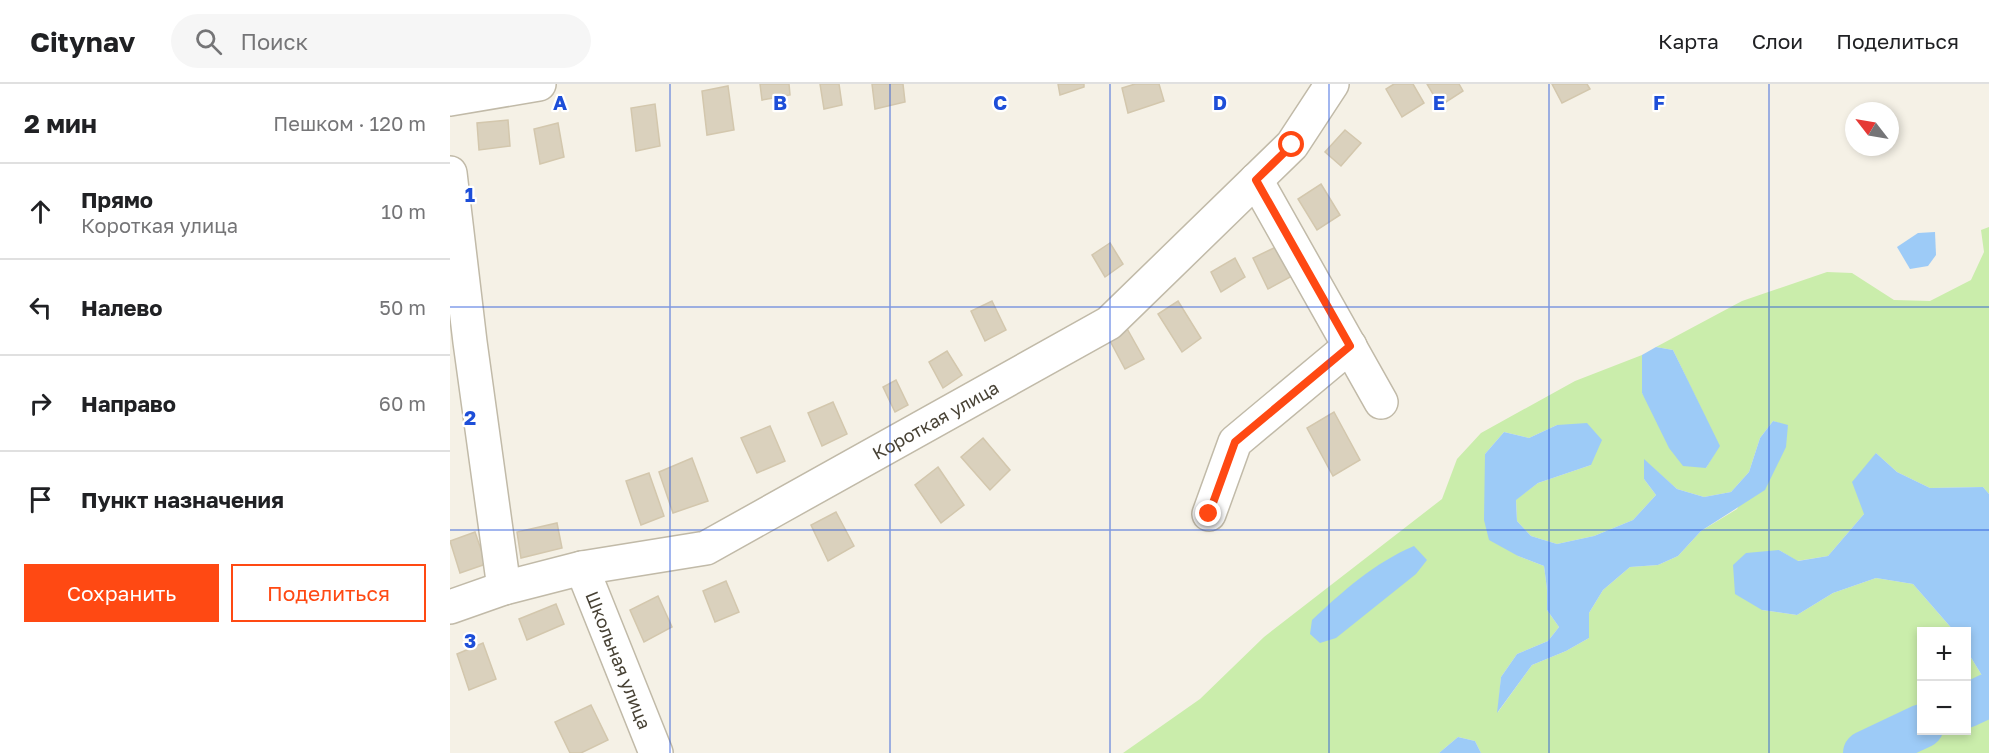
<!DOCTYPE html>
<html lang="ru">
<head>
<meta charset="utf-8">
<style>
  :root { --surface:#fff; --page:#f6f6f6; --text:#202124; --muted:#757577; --line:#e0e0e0; --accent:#ff4913 }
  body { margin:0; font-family:"Golos Text",sans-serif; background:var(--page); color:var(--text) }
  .controls { position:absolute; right:18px; bottom:18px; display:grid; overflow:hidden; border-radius:0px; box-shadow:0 3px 9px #0003 }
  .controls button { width:54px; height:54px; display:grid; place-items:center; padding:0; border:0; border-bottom:2px solid var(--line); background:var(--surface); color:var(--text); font:30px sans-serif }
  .compass { position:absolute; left:1395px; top:18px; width:54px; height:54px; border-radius:50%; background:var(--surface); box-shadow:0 3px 9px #0003; rotate:301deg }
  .stop { position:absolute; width:18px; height:18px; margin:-14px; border:4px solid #ff4913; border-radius:50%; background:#fff }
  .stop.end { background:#ff4913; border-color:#fff; box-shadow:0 2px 6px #0008 }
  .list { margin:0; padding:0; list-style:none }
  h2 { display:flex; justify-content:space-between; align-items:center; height:78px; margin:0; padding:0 24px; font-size:26px }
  h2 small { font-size:20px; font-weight:400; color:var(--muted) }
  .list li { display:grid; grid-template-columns:39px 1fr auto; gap:18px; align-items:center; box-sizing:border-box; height:96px; padding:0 24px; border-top:2px solid var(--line) }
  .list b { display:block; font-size:22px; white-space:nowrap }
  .list p { margin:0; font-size:20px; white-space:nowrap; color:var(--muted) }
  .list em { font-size:20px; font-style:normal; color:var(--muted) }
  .actions { display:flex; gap:12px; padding:18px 24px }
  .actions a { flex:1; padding:14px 0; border:2px solid var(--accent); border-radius:0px; text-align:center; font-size:21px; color:var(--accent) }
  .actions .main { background:var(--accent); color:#fff }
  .icon { flex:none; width:33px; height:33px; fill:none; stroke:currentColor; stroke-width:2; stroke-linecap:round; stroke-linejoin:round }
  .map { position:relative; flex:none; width:1539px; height:669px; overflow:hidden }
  header { display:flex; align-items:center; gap:36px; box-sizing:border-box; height:84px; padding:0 30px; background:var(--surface); border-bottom:2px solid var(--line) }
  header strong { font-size:28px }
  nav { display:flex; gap:33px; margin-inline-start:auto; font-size:21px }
  .search { width:420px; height:54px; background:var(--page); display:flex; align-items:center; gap:15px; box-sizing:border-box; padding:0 21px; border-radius:33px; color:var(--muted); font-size:22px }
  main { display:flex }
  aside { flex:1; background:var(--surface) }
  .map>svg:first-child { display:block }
  .green { fill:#caedab; fill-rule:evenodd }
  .water { fill:#9dcbf7 }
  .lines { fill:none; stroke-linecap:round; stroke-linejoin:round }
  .river { stroke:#9dcbf7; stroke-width:44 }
  .building { fill:#dad1bd; stroke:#d3c7ad; stroke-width:1.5 }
  .minor-casing { stroke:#c1baa8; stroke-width:36 }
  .minor { stroke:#fff; stroke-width:33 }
  .route { stroke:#ff4913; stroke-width:8 }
  .grid { fill:none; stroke:#1d4ed8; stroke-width:1.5; stroke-opacity:0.55 }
  .labels { text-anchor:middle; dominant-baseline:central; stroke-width:4.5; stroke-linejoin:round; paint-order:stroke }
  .street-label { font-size:18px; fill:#484235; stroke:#fff }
  .grid-label { font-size:20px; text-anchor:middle; font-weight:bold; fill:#1d4ed8; stroke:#fff; stroke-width:4.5; stroke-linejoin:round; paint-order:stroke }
</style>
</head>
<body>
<header>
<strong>Citynav</strong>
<div class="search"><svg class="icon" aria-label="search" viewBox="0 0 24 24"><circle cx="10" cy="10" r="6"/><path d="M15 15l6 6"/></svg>Поиск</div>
<nav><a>Карта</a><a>Слои</a><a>Поделиться</a></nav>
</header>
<main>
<aside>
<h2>2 мин<small>Пешком · 120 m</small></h2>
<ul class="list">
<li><svg class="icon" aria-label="ahead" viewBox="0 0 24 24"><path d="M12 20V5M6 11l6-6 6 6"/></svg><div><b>Прямо</b><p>Короткая улица</p></div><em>10 m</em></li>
<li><svg class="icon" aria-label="left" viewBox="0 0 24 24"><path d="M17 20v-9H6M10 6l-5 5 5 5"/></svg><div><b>Налево</b></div><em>50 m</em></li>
<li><svg class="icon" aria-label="right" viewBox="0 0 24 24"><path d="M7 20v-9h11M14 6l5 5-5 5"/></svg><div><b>Направо</b></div><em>60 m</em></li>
<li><svg class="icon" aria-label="arrive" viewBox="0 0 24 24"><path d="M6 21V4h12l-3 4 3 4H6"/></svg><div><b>Пункт назначения</b></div></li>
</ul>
<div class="actions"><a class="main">Сохранить</a><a>Поделиться</a></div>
</aside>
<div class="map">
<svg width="1539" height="669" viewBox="0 0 1539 669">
  <rect width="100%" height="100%" fill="#f5f1e6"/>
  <!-- green -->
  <path class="green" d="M 1539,143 L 1539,410 L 1533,403 L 1480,404 L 1447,388 L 1426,369 L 1414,430 L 1378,472 L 1347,477 L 1329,466 L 1312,526 L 1347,531 L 1383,509 L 1426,494 L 1463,500 L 1504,547 L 1472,548 L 1472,646 L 1516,646 L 1517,567 L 1539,603 L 1539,669 L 1031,669 L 1025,657 L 1008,653 L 989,669 L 673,669 L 750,615 L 814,553 L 992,415 L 1007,375 L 1031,349 L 1125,297 L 1192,271 L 1192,309 L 1256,384 L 1269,362 L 1223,266 L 1206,263 L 1292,217 L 1377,188 L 1402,189 L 1444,216 L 1480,217 L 1521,196 L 1534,168 L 1531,146 ZM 1323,337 L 1338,342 L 1287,425 L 1251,447 L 1228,472 L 1208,481 L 1180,483 L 1153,506 L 1139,529 L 1139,554 L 1116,567 L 1082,581 L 1048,628 L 1051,593 L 1067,570 L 1098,557 L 1109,543 L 1097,526 L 1097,505 L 1094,482 L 1068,472 L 1035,399 L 1035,370 L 1054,348 L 1079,354 L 1107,341 L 1141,381 L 1088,399 L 1066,415 L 1067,437 L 1081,452 L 1107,460 L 1144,452 L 1183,436 L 1206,411 L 1194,395 L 1194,376 L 1227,405 L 1254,413 L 1281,408 L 1299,388 L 1310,354 Z"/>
  <!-- water -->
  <g class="water">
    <path d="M 1485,148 L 1486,171 L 1478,182 L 1460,185 L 1447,163 L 1468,149 Z"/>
    <path d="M 1206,263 L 1223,266 L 1270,362 L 1256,384 L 1233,382 L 1219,364 L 1192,309 L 1192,271 Z"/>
    <path d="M 1323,337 L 1338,341 L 1336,363 L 1315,406 L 1251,447 L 1228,472 L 1208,481 L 1180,483 L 1153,506 L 1139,529 L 1139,554 L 1116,567 L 1082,581 L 1047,629 L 1051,593 L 1067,570 L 1098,557 L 1109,543 L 1097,526 L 1097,505 L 1094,482 L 1068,472 L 1039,456 L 1034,436 L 1035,370 L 1054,348 L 1079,354 L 1107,341 L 1137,339 L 1152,356 L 1141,381 L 1088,399 L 1066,416 L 1067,437 L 1081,452 L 1107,460 L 1144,452 L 1183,436 L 1206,411 L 1194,395 L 1194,375 L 1227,405 L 1254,413 L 1281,408 L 1299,388 L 1310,354 Z"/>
    <path d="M 1426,369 L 1447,388 L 1480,404 L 1533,403 L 1539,410 L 1539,603 L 1517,567 L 1516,548 L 1504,547 L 1463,500 L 1426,494 L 1383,509 L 1347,531 L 1312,526 L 1285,510 L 1283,481 L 1296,469 L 1329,466 L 1348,477 L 1378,472 L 1414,430 L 1402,398 Z"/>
    <path d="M 964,462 L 977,476 L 966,490 L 886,554 L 870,559 L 860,550 L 862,536 C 893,507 924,479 964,462 Z"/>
    <path d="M 1008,653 L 1025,657 L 1031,669 L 989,669 Z"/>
  </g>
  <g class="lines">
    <!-- river -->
    <g class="river">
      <path d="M 1516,622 L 1539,611"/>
      <path d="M 1415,669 L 1472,642"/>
    </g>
  </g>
  <!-- building -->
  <g class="building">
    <path d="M 310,0 L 339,0 L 340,11 L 312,16 Z"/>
    <path d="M 370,0 L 389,0 L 392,21 L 374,25 Z"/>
    <path d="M 422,0 L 453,0 L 455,18 L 425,25 Z"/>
    <path d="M 608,0 L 634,0 L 634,3 L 610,11 Z"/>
    <path d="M 685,0 L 709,0 L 714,17 L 678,29 L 672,4 Z"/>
    <path d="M 944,0 L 963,0 L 974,19 L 952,33 L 936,5 Z"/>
    <path d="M 977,0 L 1009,0 L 1013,7 L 990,22 Z"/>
    <path d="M 1102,0 L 1137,0 L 1140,5 L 1112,19 Z"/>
    <path d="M 278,2 L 284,46 L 257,51 L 252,7 Z"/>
    <path d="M 205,20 L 210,62 L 186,67 L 181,24 Z"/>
    <path d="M 58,36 L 60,62 L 29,66 L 27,39 Z"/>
    <path d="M 108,39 L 114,73 L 90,80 L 84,45 Z"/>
    <path d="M 895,46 L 911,59 L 891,82 L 875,68 Z"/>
    <path d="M 871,100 L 890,131 L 867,146 L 848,115 Z"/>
    <path d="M 660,159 L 673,180 L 655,193 L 642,171 Z"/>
    <path d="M 830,161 L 844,191 L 818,205 L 803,174 Z"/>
    <path d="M 785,174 L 795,193 L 771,208 L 761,188 Z"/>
    <path d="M 542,217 L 556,246 L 535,257 L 521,227 Z"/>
    <path d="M 728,217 L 751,254 L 732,268 L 708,230 Z"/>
    <path d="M 675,241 L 694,275 L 675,285 L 657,251 Z"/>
    <path d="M 497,267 L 512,291 L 493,304 L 479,278 Z"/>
    <path d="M 446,296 L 458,321 L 445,328 L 433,303 Z"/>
    <path d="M 383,318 L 397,350 L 372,362 L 358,329 Z"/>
    <path d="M 884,328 L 910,376 L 883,392 L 857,344 Z"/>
    <path d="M 320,342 L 335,377 L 307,389 L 291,354 Z"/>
    <path d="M 533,354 L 560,386 L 540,406 L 511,373 Z"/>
    <path d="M 242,374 L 258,417 L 223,429 L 209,388 Z"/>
    <path d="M 488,383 L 514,421 L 491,439 L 465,401 Z"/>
    <path d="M 199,389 L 214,432 L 191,441 L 176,397 Z"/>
    <path d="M 386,428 L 404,462 L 378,477 L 361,441 Z"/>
    <path d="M 107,439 L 112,464 L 71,474 L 67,448 Z"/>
    <path d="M 25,448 L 36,480 L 10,489 L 0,457 Z"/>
    <path d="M 276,497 L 289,528 L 265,538 L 253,507 Z"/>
    <path d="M 208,512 L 222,543 L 194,558 L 180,526 Z"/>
    <path d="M 106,520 L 114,540 L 77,556 L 69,535 Z"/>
    <path d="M 33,559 L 46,595 L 19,606 L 7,570 Z"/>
    <path d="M 141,621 L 158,656 L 131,669 L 120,669 L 105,638 Z"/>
  </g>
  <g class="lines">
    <defs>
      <g id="minor">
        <path d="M 0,15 L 89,0"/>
        <path d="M 0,89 L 20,258 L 54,504"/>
        <path d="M 806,96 L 931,318"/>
        <path d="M 759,430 L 785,358 L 900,262"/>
        <path id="s1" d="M 132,484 L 206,669"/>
        <path id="s2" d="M 0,523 L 54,504 L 132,484 L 256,464 L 659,239 L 842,61 L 882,0"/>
      </g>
    </defs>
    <!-- minor casing -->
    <use href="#minor" class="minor-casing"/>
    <!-- minor -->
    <use href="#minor" class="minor"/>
  </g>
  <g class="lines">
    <!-- route -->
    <path class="route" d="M 759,430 L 785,358 L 900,262 L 806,96 L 842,61"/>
  </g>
  <!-- grid -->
  <path class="grid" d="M 220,0 L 220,669M 440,0 L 440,669M 660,0 L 660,669M 879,0 L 879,669M 1099,0 L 1099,669M 1319,0 L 1319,669M 0,223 L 1539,223M 0,446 L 1539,446"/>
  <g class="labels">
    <!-- street labels -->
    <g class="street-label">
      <text stroke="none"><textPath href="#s2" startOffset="526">Короткая улица</textPath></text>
      <text stroke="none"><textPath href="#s1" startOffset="99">Школьная улица</textPath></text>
    </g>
  </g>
  <g class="grid-label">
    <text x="110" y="26">A</text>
    <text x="330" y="26">B</text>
    <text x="550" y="26">C</text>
    <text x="770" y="26">D</text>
    <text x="989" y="26">E</text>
    <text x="1209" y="26">F</text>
    <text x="20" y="118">1</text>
    <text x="20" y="341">2</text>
    <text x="20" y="564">3</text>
  </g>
</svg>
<div class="controls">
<button>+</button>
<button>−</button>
</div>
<svg class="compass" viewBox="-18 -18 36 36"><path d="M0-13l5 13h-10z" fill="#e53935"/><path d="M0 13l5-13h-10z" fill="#757577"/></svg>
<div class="stop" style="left:842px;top:61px"></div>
<div class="stop end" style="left:759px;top:430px"></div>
</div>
</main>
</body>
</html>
